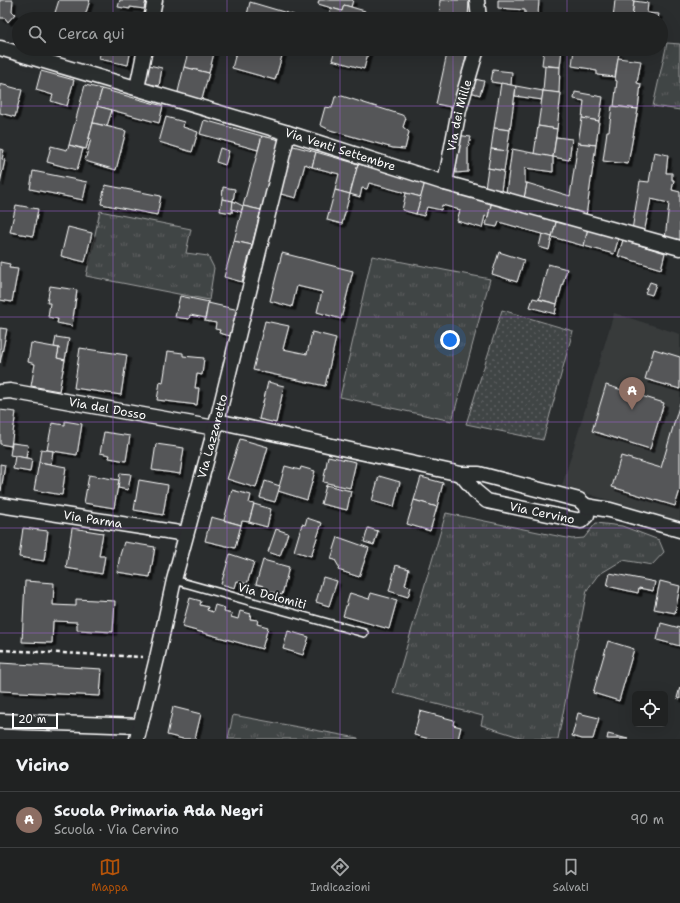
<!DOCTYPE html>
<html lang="it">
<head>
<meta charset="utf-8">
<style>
  :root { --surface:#202222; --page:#282a2a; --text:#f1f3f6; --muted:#a2a4a5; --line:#3d3f40; --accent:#b45309 }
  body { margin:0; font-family:"Shantell Sans",sans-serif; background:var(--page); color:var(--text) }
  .controls { position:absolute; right:12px; bottom:12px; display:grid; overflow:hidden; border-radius:6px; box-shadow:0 4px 16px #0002 }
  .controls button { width:36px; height:36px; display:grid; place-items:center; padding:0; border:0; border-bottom:1px solid var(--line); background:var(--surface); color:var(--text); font:20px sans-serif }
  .scale { position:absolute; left:12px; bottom:10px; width:46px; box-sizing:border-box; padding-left:4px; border:2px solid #fff; border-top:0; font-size:11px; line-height:14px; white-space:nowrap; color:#fff; -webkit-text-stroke:3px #2a2d2e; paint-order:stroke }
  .you { position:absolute; left:450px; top:340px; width:14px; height:14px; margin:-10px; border:3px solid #fff; border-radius:50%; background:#1a73e8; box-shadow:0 0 0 6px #1a73e833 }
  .badge { display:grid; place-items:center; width:26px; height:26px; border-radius:50%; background:var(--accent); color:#fff; font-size:13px; font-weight:700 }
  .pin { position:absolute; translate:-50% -33px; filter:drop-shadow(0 1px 2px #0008) }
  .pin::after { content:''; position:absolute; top:21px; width:14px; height:12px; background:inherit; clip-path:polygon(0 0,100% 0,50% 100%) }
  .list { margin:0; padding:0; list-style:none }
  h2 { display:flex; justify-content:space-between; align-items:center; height:52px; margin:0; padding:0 16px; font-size:17px }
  h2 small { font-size:13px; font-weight:400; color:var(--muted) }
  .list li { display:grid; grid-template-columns:26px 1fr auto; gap:12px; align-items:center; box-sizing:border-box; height:56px; padding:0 16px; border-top:1px solid var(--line) }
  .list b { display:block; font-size:15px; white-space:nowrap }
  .list p { margin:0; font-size:13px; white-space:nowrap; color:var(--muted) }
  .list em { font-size:13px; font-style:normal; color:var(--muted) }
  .icon { flex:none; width:22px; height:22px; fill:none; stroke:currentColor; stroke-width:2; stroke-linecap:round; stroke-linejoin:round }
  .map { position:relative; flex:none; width:680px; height:739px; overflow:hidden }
  .search { position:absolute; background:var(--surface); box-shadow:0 4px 16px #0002; left:12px; right:12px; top:12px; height:44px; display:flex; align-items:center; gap:10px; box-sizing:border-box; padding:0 14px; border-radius:22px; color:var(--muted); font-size:15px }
  .sheet { height:108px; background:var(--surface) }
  nav { display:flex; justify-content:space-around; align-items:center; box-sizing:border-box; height:56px; border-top:1px solid var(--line); background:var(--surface); font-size:11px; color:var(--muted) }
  nav a { display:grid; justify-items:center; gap:2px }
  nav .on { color:var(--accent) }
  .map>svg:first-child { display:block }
  .built { fill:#373a3b }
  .grass { fill:url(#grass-tufts); stroke:#a0a2a2 }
  .garden { fill:url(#garden-dots); stroke:#a0a2a2 }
  .building { fill:#555758; stroke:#fff; filter:url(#shadow) }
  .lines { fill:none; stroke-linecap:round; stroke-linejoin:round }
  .lane-casing { stroke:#fff; stroke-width:10 }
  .street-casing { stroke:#fff; stroke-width:17 }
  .path { stroke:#fff; stroke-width:2.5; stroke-dasharray:4 3; stroke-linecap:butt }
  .lane { stroke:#2a2d2e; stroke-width:7 }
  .street { stroke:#2a2d2e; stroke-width:14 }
  .grid { fill:none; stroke:#9c61cf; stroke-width:1; stroke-opacity:0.55 }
  .labels { text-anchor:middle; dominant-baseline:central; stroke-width:4; stroke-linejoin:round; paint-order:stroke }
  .street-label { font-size:12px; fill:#fff; stroke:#2a2d2e }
</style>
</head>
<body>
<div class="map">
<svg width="680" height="739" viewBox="0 0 680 739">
  <defs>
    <pattern id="grass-tufts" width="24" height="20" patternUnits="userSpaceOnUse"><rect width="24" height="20" fill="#414445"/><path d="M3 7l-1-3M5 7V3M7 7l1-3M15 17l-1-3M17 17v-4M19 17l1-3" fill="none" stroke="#5e6061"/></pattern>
    <pattern id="garden-dots" width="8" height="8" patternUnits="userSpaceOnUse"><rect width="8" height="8" fill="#414445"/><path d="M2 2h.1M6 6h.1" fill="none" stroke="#5e6061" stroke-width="1.8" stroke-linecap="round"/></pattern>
    <filter id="shadow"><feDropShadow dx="3.5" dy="3.5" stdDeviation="0" flood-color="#0009"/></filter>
  </defs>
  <rect width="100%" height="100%" fill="#2a2d2e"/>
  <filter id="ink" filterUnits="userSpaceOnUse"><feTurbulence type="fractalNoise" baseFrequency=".025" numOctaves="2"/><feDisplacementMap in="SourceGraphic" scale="8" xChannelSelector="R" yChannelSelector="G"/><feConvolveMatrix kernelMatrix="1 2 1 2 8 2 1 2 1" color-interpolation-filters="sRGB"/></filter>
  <g filter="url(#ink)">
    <!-- built -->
    <path class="built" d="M 614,313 L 680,334 L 680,522 L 562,486 Z"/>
    <!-- grass -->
    <g class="grass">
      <path d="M 667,43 L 680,44 L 680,110 L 653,106 Z"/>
      <path d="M 100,211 L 191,229 L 186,253 L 208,256 L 214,268 L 209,300 L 86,276 Z"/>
      <path d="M 372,256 L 490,279 L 452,421 L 340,397 Z"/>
      <path d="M 446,513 L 572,539 L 584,538 L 596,523 L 622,526 L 659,540 L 664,552 L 652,565 L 623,560 L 598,575 L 587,590 L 558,739 L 526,739 L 481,725 L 483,716 L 393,693 Z"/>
      <path d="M 233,715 L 358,738 L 358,739 L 228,739 Z"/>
    </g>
    <!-- garden -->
    <path class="garden" d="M 502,310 L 573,331 L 543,440 L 466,424 Z"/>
    <!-- building -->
    <g class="building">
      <path d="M 0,0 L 13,0 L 12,11 L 15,14 L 8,22 L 5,18 L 0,18 Z"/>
      <path d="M 59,0 L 90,0 L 84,19 L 53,19 Z"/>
      <path d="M 120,0 L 146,0 L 144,9 L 130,7 L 130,9 L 118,7 Z"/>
      <path d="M 319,0 L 353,0 L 351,7 L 344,5 L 342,11 L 318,4 Z"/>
      <path d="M 440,0 L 469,0 L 468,19 L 439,19 Z"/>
      <path d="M 498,0 L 539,0 L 538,15 L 525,15 L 525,10 L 498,8 Z"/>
      <path d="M 615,0 L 634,0 L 632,19 L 613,19 Z"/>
      <path d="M 634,1 L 648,3 L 647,13 L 659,14 L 658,19 L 632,19 Z"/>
      <path d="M 250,2 L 294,15 L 293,19 L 246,19 Z"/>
      <path d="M 344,5 L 365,11 L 362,19 L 328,19 L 331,8 L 342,11 Z"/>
      <path d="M 198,12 L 222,18 L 222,19 L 196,19 Z"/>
      <path d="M 101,49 L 131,49 L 128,65 L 99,59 Z"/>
      <path d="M 189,49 L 215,49 L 209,73 L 184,67 Z"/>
      <path d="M 237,49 L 284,49 L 275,80 L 232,68 Z"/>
      <path d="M 335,49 L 369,49 L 364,69 L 332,60 Z"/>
      <path d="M 448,49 L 467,51 L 455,108 L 436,104 Z"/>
      <path d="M 544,49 L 562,49 L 560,67 L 542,65 Z"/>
      <path d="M 574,49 L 598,49 L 619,53 L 615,77 L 597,75 L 597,71 L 591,70 L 591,69 L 572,66 Z"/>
      <path d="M 618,58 L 641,61 L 637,83 L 641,84 L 638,109 L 614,106 L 617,81 L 615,80 Z"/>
      <path d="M 149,65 L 162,68 L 159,86 L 145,83 Z"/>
      <path d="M 545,66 L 560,67 L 559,93 L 543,91 Z"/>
      <path d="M 184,67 L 209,73 L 201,103 L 177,96 Z"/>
      <path d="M 493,70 L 512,72 L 511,85 L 491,82 Z"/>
      <path d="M 41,71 L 74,80 L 67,106 L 51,101 L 53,95 L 36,90 Z"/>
      <path d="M 470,78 L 484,81 L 480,95 L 467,91 Z"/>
      <path d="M 501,83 L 516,86 L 510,130 L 494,128 Z"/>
      <path d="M 0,84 L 22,90 L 15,117 L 0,113 Z"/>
      <path d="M 85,85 L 102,89 L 86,149 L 69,145 Z"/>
      <path d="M 516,86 L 543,91 L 542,100 L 515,96 Z"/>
      <path d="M 102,89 L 163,106 L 159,123 L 97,106 Z"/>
      <path d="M 543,91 L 561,93 L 557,129 L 538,126 Z"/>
      <path d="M 575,92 L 603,97 L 599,121 L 582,118 L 584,101 L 574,99 Z"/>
      <path d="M 342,96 L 402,115 L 406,118 L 403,127 L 409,132 L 405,149 L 393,148 L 330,130 L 320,125 L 325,107 L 332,108 L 335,97 Z"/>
      <path d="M 97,106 L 112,110 L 107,126 L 93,123 Z"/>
      <path d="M 612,106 L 638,109 L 628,164 L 603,161 L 607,131 L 609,131 Z"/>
      <path d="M 166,117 L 184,122 L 183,127 L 198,132 L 192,152 L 159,142 Z"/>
      <path d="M 582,118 L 599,121 L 596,145 L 578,143 Z"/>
      <path d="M 204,120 L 262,136 L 258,150 L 200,134 Z"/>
      <path d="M 93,123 L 126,131 L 116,170 L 85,161 L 91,139 L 89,138 Z"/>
      <path d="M 538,126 L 557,129 L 553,157 L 534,154 Z"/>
      <path d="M 494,128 L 510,130 L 507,151 L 491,149 Z"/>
      <path d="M 457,135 L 471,137 L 468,148 L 468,172 L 456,173 L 455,146 Z"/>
      <path d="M 262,136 L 280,140 L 261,210 L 243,206 Z"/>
      <path d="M 556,137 L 572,139 L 569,160 L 553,157 Z"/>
      <path d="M 578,143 L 596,145 L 586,216 L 524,198 L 527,183 L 570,196 Z"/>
      <path d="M 69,145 L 83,149 L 77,170 L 47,162 L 51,146 L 67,150 Z"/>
      <path d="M 290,145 L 316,152 L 312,167 L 305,164 L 296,198 L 277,193 Z"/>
      <path d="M 220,148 L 229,151 L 225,165 L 216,162 Z"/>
      <path d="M 0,149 L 4,150 L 2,159 L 5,160 L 0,183 Z"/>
      <path d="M 491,149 L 507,151 L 504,171 L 488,168 Z"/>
      <path d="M 512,149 L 553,157 L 553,172 L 525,168 L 525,183 L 527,183 L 524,198 L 506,193 Z"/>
      <path d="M 316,152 L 358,164 L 350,194 L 335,190 L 339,174 L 312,167 Z"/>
      <path d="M 654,152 L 668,155 L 666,173 L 672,173 L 672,180 L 674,180 L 672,190 L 680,192 L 680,243 L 665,239 L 669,203 L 651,199 L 644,233 L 632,230 L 640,181 L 649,182 Z"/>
      <path d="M 358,164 L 425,182 L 421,197 L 369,183 L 367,189 L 362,188 L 360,197 L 350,194 Z"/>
      <path d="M 488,168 L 504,171 L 501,190 L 485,188 Z"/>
      <path d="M 33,171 L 87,182 L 83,200 L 30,189 Z"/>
      <path d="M 425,182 L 492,201 L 488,217 L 485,216 L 482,228 L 457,221 L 460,210 L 442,205 L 441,210 L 427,207 L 424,216 L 416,214 Z"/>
      <path d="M 105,185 L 161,196 L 157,215 L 101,204 Z"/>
      <path d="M 223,187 L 235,189 L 233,201 L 222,199 Z"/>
      <path d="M 335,190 L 350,194 L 342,224 L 327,220 Z"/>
      <path d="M 406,193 L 421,197 L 416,214 L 402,210 Z"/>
      <path d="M 222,199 L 233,201 L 232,213 L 220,211 Z"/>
      <path d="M 233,201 L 243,206 L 241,212 L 232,209 Z"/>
      <path d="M 492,201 L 557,219 L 552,237 L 499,222 L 497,227 L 486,225 Z"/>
      <path d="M 16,205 L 38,209 L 33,236 L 10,232 Z"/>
      <path d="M 243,206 L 261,210 L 252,245 L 234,241 Z"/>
      <path d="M 557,219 L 588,228 L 584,246 L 552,237 Z"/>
      <path d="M 68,227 L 92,233 L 85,262 L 61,256 Z"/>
      <path d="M 588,228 L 619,237 L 614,254 L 584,246 Z"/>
      <path d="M 542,234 L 552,237 L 549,250 L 539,247 Z"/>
      <path d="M 623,240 L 665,253 L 661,269 L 618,256 Z"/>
      <path d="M 234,241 L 252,245 L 242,282 L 224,277 Z"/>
      <path d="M 499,252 L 524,260 L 517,282 L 492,274 Z"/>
      <path d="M 282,253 L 353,271 L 341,319 L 317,312 L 322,292 L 297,286 L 292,307 L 270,301 Z"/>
      <path d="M 0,262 L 10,264 L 9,268 L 18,269 L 12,302 L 0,300 Z"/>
      <path d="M 548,264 L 567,269 L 557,304 L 539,299 Z"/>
      <path d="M 650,282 L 656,284 L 652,295 L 645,293 Z"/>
      <path d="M 50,286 L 77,290 L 72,326 L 57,323 L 58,319 L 48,317 L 50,303 L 47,303 Z"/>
      <path d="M 180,296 L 209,302 L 205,318 L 190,315 L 189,319 L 175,317 Z"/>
      <path d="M 533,298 L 557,304 L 555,314 L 530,307 Z"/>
      <path d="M 208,303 L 239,310 L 234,337 L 219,333 L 220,330 L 215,329 L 216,323 L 205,321 Z"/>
      <path d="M 265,321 L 289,326 L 283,349 L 307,354 L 312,332 L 336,338 L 325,386 L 253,370 Z"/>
      <path d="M 0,328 L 7,329 L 0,363 Z"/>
      <path d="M 56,337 L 69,339 L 65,360 L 57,358 L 59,348 L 54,347 Z"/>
      <path d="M 31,343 L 59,348 L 57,358 L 65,360 L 59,391 L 31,386 L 35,364 L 28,362 Z"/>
      <path d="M 80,348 L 127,355 L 121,395 L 74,388 Z"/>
      <path d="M 654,349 L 680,357 L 680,389 L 645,379 Z"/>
      <path d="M 168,351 L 183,353 L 183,356 L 204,358 L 202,375 L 197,374 L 195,388 L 199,388 L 197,405 L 157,400 L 160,382 L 163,383 Z"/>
      <path d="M 268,382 L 284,386 L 276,423 L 259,419 Z"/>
      <path d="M 606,385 L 664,403 L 650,449 L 592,431 Z"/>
      <path d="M 680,403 L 680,490 L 675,506 L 612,487 L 621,456 L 661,468 Z"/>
      <path d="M 0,410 L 16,412 L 11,446 L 0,444 Z"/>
      <path d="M 65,421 L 82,424 L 77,455 L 47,450 L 52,423 L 65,425 Z"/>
      <path d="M 104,432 L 130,436 L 126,461 L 109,458 L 110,455 L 100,453 Z"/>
      <path d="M 240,439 L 268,447 L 256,488 L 227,479 Z"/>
      <path d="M 12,443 L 28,445 L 26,458 L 10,455 Z"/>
      <path d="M 156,444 L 184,448 L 180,474 L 152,470 Z"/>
      <path d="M 41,449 L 53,451 L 51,464 L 39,462 Z"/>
      <path d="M 15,456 L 32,459 L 30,472 L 13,469 Z"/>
      <path d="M 328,456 L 356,462 L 350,488 L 323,482 Z"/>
      <path d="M 39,462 L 66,467 L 62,495 L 34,490 Z"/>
      <path d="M 0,464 L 5,465 L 1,491 L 0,490 Z"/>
      <path d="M 285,466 L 300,470 L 301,467 L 315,471 L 307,500 L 278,491 Z"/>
      <path d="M 120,473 L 131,474 L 128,490 L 118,488 Z"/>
      <path d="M 89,475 L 119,480 L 114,508 L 84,503 Z"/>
      <path d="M 379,476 L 400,482 L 394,507 L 372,501 Z"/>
      <path d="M 421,477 L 443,483 L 437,507 L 414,500 Z"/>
      <path d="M 139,480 L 168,485 L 163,515 L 134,510 Z"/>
      <path d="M 265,481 L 280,486 L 275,502 L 260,498 Z"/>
      <path d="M 326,485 L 351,491 L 347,510 L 321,504 Z"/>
      <path d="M 232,490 L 251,495 L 249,503 L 254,504 L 249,522 L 242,521 L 241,525 L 224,520 Z"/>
      <path d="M 414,500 L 437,507 L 430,531 L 407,524 Z"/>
      <path d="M 254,504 L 271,509 L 267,527 L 249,522 Z"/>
      <path d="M 211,517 L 241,525 L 235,548 L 205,541 Z"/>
      <path d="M 307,518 L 322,523 L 311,556 L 294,551 L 302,524 L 305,525 Z"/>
      <path d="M 23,528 L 48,531 L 44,561 L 19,557 Z"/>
      <path d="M 72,528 L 103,533 L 99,556 L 105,556 L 102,574 L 66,568 Z"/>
      <path d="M 368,528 L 378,531 L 374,545 L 364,542 Z"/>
      <path d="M 276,529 L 288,533 L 280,556 L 268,552 Z"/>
      <path d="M 338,537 L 369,548 L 359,577 L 338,570 L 339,567 L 335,560 L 331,559 Z"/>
      <path d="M 124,542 L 155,547 L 150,577 L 117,572 L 120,555 Z"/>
      <path d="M 230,554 L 254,562 L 247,584 L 237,581 L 235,588 L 221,584 Z"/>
      <path d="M 263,560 L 289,567 L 282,595 L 263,590 L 264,586 L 256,584 Z"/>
      <path d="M 396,565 L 409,569 L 405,585 L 411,587 L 408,597 L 389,591 Z"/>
      <path d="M 610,573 L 655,582 L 653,591 L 639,588 L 638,593 L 607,586 Z"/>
      <path d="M 323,577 L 337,581 L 329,606 L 316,602 Z"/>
      <path d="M 25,581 L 54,583 L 53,605 L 76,606 L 76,599 L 115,601 L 113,632 L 77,630 L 77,622 L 53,621 L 52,643 L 22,642 Z"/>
      <path d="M 660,581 L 680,586 L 675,613 L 654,609 Z"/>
      <path d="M 350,593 L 369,599 L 371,593 L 397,600 L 389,629 L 343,616 Z"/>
      <path d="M 190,598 L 201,601 L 200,605 L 208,607 L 207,610 L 213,612 L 215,605 L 225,608 L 224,612 L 232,614 L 231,617 L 238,619 L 240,611 L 251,614 L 250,619 L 258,620 L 257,624 L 268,627 L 262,649 L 182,627 Z"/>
      <path d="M 661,623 L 680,628 L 680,646 L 657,640 Z"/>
      <path d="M 288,631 L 309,637 L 303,655 L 283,649 Z"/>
      <path d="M 608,641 L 634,649 L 619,701 L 593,693 Z"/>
      <path d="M 0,663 L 102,669 L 100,696 L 0,691 Z"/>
      <path d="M 680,687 L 680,699 L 677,698 Z"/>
      <path d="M 173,707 L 201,714 L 195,739 L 183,739 L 167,735 Z"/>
      <path d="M 420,711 L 454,720 L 453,725 L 461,727 L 458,739 L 430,739 L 414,735 Z"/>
      <path d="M 578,713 L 599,718 L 593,739 L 582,739 L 572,736 Z"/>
      <path d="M 608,734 L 628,739 L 607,739 Z"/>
    </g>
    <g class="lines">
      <defs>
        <path id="lane" d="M 174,580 L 364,633"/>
        <g id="street">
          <path d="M 477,0 L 479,19"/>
          <path d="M 151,19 L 155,0"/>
          <path id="s1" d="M 0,48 L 288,133 L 445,183 L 680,248"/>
          <path d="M 137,88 L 145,49"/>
          <path id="s2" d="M 445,183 L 459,110 L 477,49"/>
          <path id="s3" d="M 0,392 L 10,391 L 215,428"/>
          <path d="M 217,421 L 461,474 L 479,474 L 579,500 L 586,506 L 587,515 L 581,521 L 487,501 L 475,491 L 461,474"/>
          <path id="s4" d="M 0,505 L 186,534"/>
          <path d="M 586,506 L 610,510 L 680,530"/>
          <path d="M 0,721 L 140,726"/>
          <path id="s5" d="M 137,739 L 157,658 L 174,580 L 217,421 L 288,133"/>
        </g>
      </defs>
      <!-- lane casing -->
      <use href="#lane" class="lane-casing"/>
      <!-- street casing -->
      <use href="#street" class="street-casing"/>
      <!-- path -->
      <path class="path" d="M 0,650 L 143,657"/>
      <!-- lane -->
      <use href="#lane" class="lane"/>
      <!-- street -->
      <use href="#street" class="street"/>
    </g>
  </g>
  <!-- grid -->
  <path class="grid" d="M 113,0 L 113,19M 227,0 L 227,19M 340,0 L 340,19M 453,0 L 453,19M 567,0 L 567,19M 113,49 L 113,739M 227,49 L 227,739M 340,49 L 340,739M 453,49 L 453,739M 567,49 L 567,739M 0,106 L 680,106M 0,211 L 680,211M 0,317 L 680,317M 0,422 L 680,422M 0,528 L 680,528M 0,633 L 680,633"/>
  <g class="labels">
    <!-- street labels -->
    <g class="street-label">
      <text stroke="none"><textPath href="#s2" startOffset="69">Via dei Mille</textPath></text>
      <text stroke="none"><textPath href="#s1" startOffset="355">Via Venti Settembre</textPath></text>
      <text stroke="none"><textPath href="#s3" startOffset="109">Via del Dosso</textPath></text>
      <text stroke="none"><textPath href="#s5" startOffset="312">Via Lazzaretto</textPath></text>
      <text transform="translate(542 513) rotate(12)">Via Cervino</text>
      <text stroke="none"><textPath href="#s4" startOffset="94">Via Parma</textPath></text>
      <text transform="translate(272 596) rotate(15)">Via Dolomiti</text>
    </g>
  </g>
</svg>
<div class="controls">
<button><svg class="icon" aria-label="locate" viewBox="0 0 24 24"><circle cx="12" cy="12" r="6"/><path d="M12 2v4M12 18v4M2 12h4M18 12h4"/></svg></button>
</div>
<div class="scale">20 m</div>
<div class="you"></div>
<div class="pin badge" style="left:632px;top:410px;background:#8d6e63">A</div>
<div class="search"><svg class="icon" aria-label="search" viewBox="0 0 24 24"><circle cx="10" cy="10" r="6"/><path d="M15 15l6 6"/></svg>Cerca qui</div>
</div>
<section class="sheet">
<h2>Vicino<small></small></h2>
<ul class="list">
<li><span class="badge" style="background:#8d6e63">A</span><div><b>Scuola Primaria Ada Negri</b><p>Scuola · Via Cervino</p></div><em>90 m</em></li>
</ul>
</section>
<nav>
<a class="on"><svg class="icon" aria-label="map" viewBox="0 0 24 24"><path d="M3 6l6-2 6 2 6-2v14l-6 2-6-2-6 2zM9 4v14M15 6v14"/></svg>Mappa</a>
<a><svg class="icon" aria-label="directions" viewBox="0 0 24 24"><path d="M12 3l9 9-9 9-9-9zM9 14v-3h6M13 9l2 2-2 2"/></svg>Indicazioni</a>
<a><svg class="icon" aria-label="saved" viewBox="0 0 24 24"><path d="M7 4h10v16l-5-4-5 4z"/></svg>Salvati</a>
</nav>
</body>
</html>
